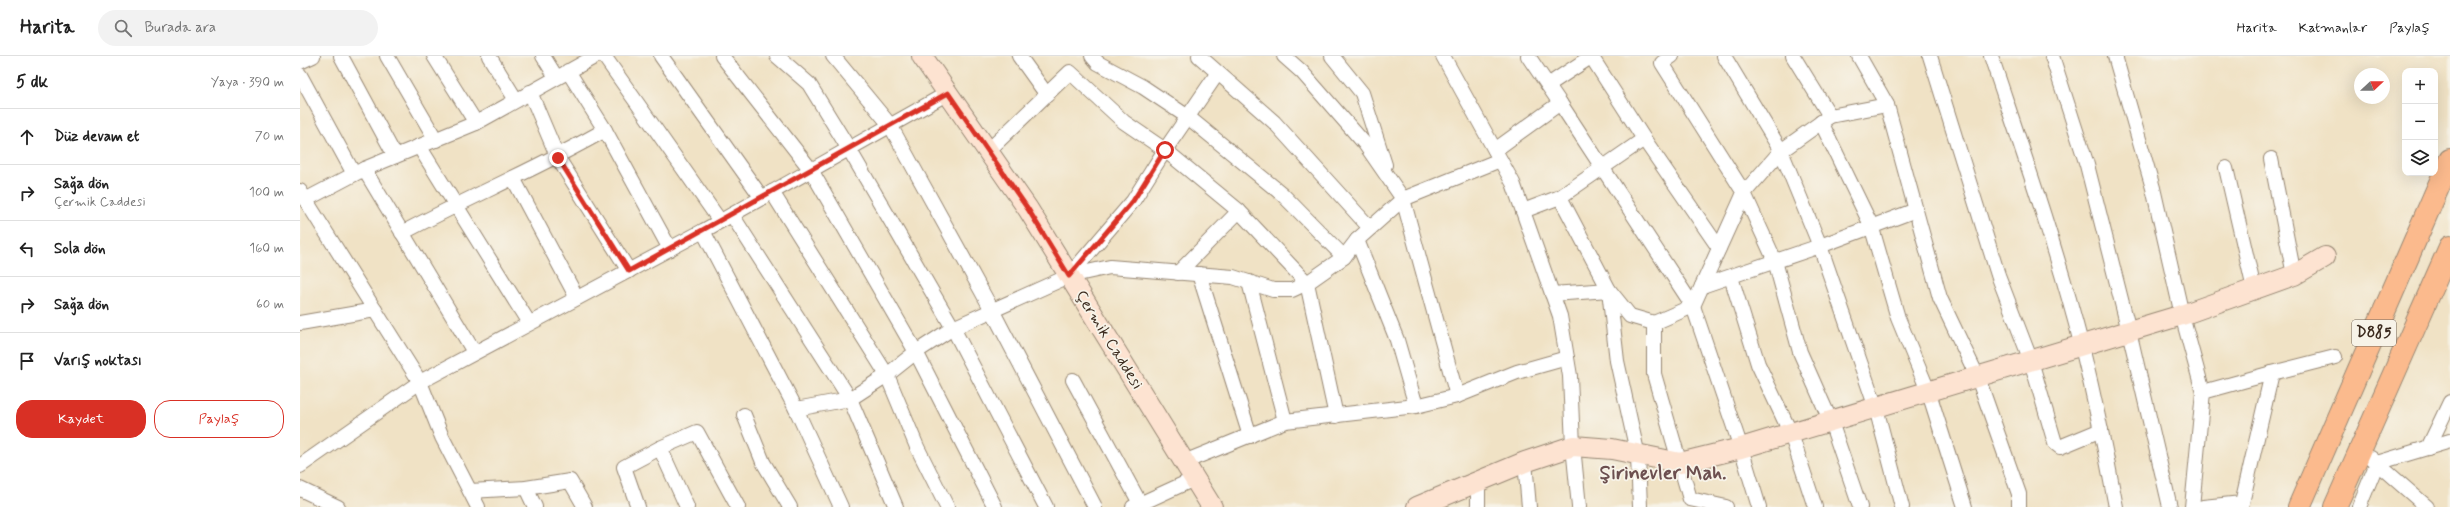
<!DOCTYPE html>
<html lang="tr">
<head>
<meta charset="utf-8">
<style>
  :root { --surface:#fff; --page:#f2f2f2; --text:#222; --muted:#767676; --line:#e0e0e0; --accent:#d93025 }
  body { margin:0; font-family:Mynerve,sans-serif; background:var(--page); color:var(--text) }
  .controls { position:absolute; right:12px; top:12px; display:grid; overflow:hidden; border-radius:8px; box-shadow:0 4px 16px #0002 }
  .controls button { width:36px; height:36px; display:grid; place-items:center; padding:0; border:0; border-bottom:1px solid var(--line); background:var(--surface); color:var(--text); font:20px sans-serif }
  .compass { position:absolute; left:2054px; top:12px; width:36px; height:36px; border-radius:50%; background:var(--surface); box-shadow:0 4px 16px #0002; rotate:68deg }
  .stop { position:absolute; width:12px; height:12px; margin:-9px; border:3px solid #d93025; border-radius:50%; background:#fff }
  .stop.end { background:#d93025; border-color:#fff; box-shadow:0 1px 4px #0008 }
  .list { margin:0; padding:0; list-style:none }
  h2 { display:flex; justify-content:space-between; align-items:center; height:52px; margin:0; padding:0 16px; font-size:17px }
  h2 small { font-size:13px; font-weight:400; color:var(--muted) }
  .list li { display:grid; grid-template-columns:26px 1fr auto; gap:12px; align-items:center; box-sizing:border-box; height:56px; padding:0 16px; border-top:1px solid var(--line) }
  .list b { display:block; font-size:15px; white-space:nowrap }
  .list p { margin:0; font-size:13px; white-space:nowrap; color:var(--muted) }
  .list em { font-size:13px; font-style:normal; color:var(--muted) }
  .actions { display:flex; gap:8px; padding:12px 16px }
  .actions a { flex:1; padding:9px 0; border:1px solid var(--accent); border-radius:16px; text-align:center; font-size:14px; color:var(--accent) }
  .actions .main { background:var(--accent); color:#fff }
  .icon { flex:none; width:22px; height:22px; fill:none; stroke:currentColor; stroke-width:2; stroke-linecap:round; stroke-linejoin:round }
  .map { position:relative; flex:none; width:2150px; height:451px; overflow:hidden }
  header { display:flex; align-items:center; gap:24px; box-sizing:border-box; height:56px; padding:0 20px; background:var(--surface); border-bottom:1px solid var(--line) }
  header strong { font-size:19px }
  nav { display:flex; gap:22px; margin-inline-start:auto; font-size:14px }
  .search { width:280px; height:36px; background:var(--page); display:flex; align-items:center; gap:10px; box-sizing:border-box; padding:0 14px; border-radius:22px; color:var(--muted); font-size:15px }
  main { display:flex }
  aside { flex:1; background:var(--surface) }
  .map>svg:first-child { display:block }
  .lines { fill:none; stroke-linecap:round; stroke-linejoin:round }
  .street-casing { stroke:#968672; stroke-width:16 }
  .secondary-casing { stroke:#968672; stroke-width:22 }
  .highway-casing { stroke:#968672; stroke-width:24 }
  .street { stroke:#fff; stroke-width:14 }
  .secondary { stroke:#fde3d1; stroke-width:20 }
  .highway { stroke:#fbba8d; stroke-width:22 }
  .route { stroke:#d93025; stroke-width:5 }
  .labels { text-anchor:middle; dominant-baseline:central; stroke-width:3.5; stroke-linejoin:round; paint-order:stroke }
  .shield { fill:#f7f3e8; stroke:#73665b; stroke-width:1 }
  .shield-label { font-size:15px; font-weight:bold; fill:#3b2a1e }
  .street-label { font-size:16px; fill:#3b2a1e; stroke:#f7f3e8 }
  .district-label { font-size:20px; font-weight:bold; fill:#6c4f4f; stroke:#f7f3e8 }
</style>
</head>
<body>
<header>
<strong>Harita</strong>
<div class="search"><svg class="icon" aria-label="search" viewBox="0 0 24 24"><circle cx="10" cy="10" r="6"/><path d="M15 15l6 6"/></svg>Burada ara</div>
<nav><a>Harita</a><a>Katmanlar</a><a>Paylaş</a></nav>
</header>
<main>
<aside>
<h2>5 dk<small>Yaya · 390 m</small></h2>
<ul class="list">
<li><svg class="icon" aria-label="ahead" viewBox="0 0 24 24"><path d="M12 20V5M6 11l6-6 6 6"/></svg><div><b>Düz devam et</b></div><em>70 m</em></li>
<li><svg class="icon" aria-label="right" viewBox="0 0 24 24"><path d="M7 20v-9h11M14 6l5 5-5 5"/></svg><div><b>Sağa dön</b><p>Çermik Caddesi</p></div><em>100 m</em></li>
<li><svg class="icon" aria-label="left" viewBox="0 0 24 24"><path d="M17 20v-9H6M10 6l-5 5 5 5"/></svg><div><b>Sola dön</b></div><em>160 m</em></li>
<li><svg class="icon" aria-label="right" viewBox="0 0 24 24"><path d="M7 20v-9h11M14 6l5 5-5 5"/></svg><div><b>Sağa dön</b></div><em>60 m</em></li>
<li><svg class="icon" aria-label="arrive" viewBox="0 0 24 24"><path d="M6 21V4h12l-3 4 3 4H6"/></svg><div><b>Varış noktası</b></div></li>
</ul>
<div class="actions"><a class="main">Kaydet</a><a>Paylaş</a></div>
</aside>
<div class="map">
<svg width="2150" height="451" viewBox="0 0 2150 451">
  <rect width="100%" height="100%" fill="#f7f3e8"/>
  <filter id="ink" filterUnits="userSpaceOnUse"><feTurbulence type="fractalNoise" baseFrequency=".025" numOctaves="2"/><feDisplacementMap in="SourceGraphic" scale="8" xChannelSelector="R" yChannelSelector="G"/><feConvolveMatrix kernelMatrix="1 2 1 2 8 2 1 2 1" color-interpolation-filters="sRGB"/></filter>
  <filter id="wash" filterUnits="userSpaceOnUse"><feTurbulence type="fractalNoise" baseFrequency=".012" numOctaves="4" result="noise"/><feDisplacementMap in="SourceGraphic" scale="16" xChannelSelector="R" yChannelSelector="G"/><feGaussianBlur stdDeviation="0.9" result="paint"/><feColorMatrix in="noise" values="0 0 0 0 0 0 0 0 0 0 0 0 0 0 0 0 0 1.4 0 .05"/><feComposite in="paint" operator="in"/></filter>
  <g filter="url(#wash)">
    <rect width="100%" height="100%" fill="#f0e2c5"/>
  </g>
  <g filter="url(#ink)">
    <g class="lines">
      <defs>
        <g id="street">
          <path d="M 41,0 L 95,100"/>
          <path d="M 87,0 L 136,84"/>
          <path d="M 134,0 L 176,67"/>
          <path d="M 189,0 L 216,44"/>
          <path d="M 243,0 L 256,21"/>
          <path d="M 304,0 L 420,165"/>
          <path d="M 361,0 L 462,142"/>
          <path d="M 422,0 L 511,114 L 616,296 L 695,451"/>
          <path d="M 477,0 L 509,28 L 549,93 L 653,272 L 746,451"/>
          <path d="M 533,0 L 590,69 L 692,254 L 795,451"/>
          <path d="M 719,0 L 747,39"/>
          <path d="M 792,0 L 798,7 L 843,31 L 888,61 L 982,138 L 1044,201"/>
          <path d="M 899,0 L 974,66 L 1070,172"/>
          <path d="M 984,0 L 1002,16 L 1065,88 L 1103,143 L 1157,340 L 1217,316 L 1267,302"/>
          <path d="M 1032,0 L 1062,37 L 1085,109"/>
          <path d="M 1143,0 L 1213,127 L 1260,260 L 1270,320 L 1273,390 L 1279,451"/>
          <path d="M 1291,0 L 1344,83"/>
          <path d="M 1424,0 L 1481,95 L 1520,190 L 1576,352 L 1602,451"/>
          <path d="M 1493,0 L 1530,60 L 1587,49"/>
          <path d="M 1559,0 L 1587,49 L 1640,242 L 1678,322 L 1719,438 L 1719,451"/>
          <path d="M 1630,0 L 1698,219 L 1731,305 L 1755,387 L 1760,391 L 1801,374"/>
          <path d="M 1691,0 C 1723,96 1757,193 1782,291 C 1795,344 1806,397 1816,451"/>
          <path d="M 1752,0 L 1787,109 L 1829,275 L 1870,451"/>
          <path d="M 1815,0 L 1853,132 L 1882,259 L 1903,336"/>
          <path d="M 0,6 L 13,0"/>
          <path d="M 268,15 L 305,74 L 370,193"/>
          <path d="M 0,19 L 54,118"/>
          <path d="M 1248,29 L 1292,0"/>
          <path d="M 230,36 L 258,102 L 329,215"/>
          <path d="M 1260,47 L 1393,250 L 1441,392 L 1459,451"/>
          <path d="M 1530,60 L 1481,95 L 1444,137 L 1475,205 L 1500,296 L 1531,366 L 1560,451"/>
          <path d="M 1521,66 L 1571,169 L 1598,262 L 1629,337 L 1665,451"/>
          <path d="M 119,90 L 229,267"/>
          <path d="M 1195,94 L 1260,47 L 1228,0"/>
          <path d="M 688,95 L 770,16 L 824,66 L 865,94 L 917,18"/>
          <path d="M 1971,103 L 1994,219"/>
          <path d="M 1926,112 L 1954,233"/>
          <path d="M 64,113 L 174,296"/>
          <path d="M 213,122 L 277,242"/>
          <path d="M 0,135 L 120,326 L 142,381 L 178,451"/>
          <path d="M 472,136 L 587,319 L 616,296 L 653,272 L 769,220 L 810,211 L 933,221 L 973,234 L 992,234 L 1007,227 L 1044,201 L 1057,184 L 1103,143 L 1200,104"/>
          <path d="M 1260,141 L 1344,83 L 1419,192"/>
          <path d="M 5,144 L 64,113 L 176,67 L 296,0"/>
          <path d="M 1223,155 L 1260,141 L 1309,234 L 1317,305 L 1338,400 L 1340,451"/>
          <path d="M 432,159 L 550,343 L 596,451"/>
          <path d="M 403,175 L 496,353 L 541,451"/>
          <path d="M 102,177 C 169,141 239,112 305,74"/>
          <path d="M 1057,184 L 1097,284 L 1116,350 L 1157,340"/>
          <path d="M 878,217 L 939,155"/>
          <path d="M 899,218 L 950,380"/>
          <path d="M 769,220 L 833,145 L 865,94 L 939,155 L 1007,227 L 1036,360"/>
          <path d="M 1431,221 L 1458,308 L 1491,378 L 1515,451"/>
          <path d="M 949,226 L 985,365"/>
          <path d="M 1402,230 L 1520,190 L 1616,154"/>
          <path d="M 1252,238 L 1309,234 L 1330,260 L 1354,267 L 1393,250 L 1444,137 L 1362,7 L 1372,0"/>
          <path d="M 0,267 L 75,254"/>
          <path d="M 1354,267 L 1354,318 L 1390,443 L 1426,451"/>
          <path d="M 1972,317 L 2035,301"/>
          <path d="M 773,324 L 842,451"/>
          <path d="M 496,353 L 550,343 L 587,319 L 617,391 L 647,451"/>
          <path d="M 444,359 L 463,406 L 490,451"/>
          <path d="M 360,392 L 387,451"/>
          <path d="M 2128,392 L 2150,346"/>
          <path d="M 2071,402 L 2127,451"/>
          <path d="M 884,406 L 985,365 L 1116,350"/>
          <path d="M 1225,406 L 1229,451"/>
          <path d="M 0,410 L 120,326 L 403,175 L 648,37"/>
          <path d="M 1178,427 L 1178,451"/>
          <path d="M 226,432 L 235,451"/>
          <path d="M 0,433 L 38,451"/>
          <path d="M 170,435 L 226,432 L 270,425 L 285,451"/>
          <path d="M 338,451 L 324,411 L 360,392 L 397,376 L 438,451"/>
          <path d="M 833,451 L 894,423"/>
          <path d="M 1892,451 L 1903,336 L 1972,317 L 1942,447 L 1903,451"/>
          <path d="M 2059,451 L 2077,407 L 2150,385"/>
        </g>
        <g id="secondary">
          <path d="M 622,0 L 728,153 L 912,451"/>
          <path d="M 1117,451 L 1225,406 L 1273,390 L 1312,393 L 1380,407 L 1441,392 L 1882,259 L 1994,219 L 2025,201"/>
        </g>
        <g id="highway">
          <path d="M 1999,451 L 2150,104"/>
          <path d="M 2035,451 L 2150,191"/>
        </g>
      </defs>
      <!-- street casing -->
      <use href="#street" class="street-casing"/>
      <!-- secondary casing -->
      <use href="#secondary" class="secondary-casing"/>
      <!-- highway casing -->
      <use href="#highway" class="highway-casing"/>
      <!-- street -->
      <use href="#street" class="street"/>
      <!-- secondary -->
      <use href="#secondary" class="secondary"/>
      <!-- highway -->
      <use href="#highway" class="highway"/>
    </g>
  </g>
  <g class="lines" filter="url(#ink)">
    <!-- route -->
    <path class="route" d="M 258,102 L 329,215 L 648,37 L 728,153 L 769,220 L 833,145 L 865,94"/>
  </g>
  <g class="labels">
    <!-- shield labels -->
    <rect class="shield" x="2052" y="264" width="44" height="26" rx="3"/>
    <g class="shield-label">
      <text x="2074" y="277">D885</text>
    </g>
    <!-- street labels -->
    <g class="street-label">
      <text transform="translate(809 284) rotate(58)">Çermik Caddesi</text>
    </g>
    <!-- district labels -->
    <g class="district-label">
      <text x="1363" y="417">Şirinevler Mah.</text>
    </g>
  </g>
</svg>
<div class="controls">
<button>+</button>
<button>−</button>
<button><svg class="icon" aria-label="layers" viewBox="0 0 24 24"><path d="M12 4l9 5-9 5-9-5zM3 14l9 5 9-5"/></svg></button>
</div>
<svg class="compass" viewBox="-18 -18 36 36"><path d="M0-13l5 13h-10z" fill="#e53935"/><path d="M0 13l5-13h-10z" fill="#767676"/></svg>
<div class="stop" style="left:865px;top:94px"></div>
<div class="stop end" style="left:258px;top:102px"></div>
</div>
</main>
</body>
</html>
